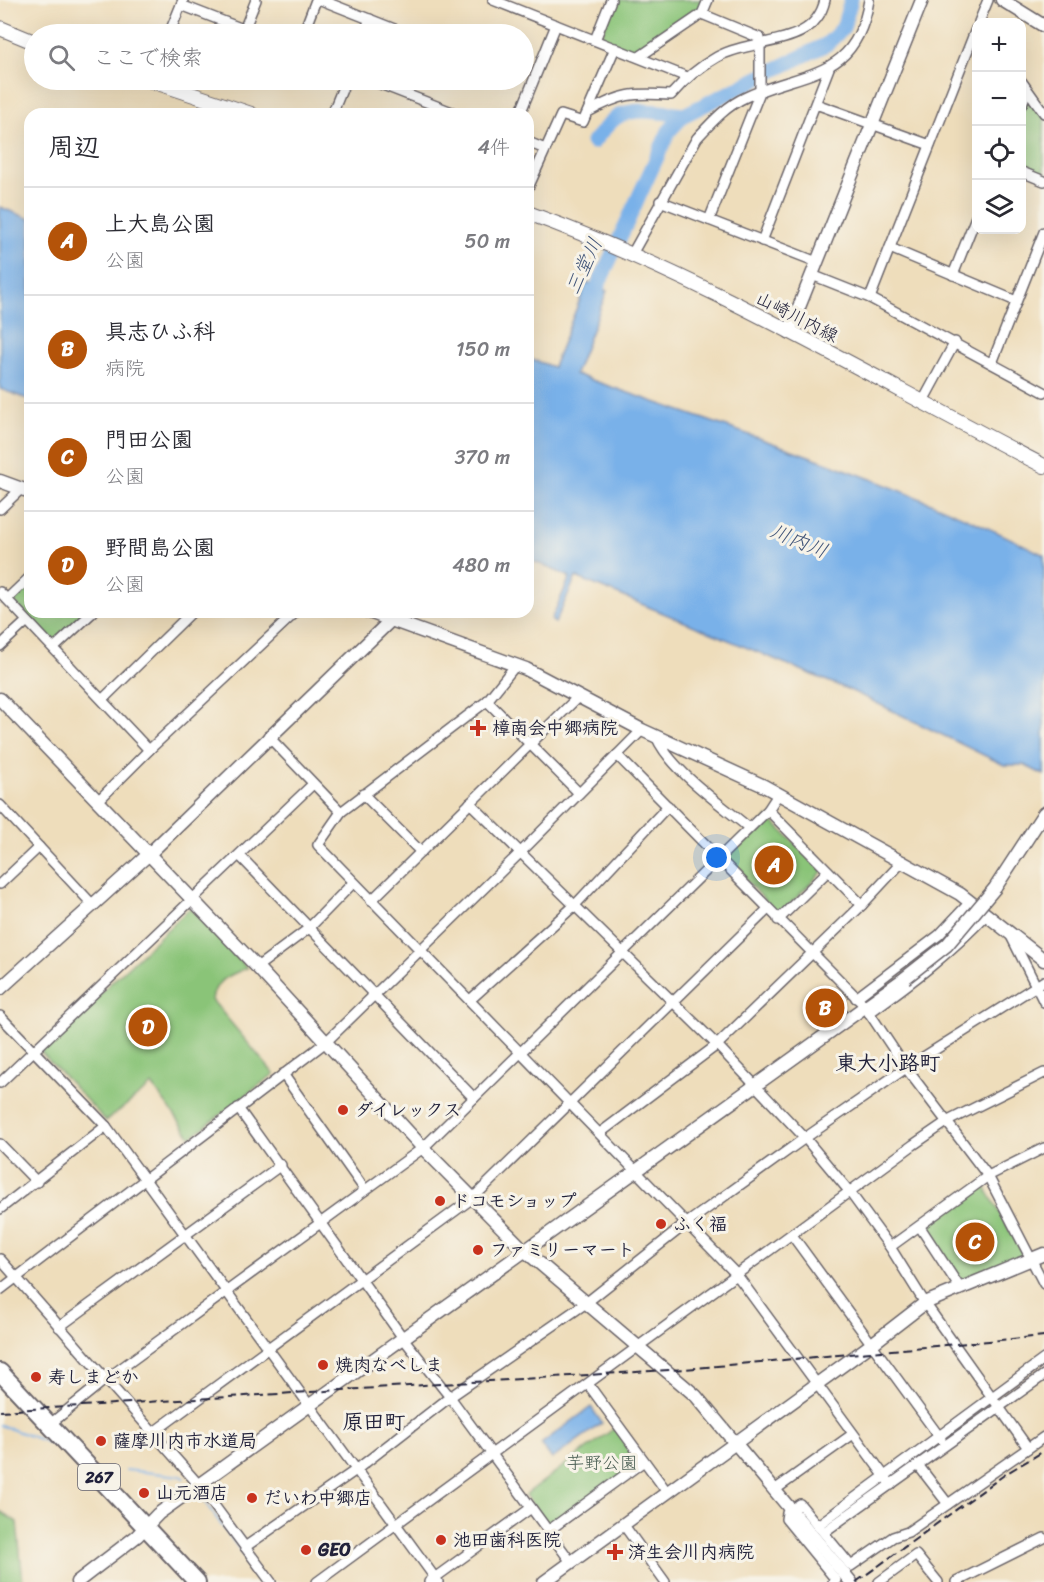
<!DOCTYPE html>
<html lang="ja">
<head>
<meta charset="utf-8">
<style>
  :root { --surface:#fff; --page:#f2f2f3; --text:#2b2b33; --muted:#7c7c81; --line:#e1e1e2; --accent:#b45309 }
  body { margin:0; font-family:Sriracha,"Klee One",sans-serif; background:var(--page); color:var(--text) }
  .controls { position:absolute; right:18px; top:18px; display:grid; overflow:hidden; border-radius:12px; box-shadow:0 6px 24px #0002 }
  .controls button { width:54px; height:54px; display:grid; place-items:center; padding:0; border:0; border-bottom:2px solid var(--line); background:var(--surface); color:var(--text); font:30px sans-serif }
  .you { position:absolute; left:717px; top:858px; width:21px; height:21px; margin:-15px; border:4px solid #fff; border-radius:50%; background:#1a73e8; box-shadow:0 0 0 9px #1a73e833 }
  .badge { display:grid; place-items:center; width:39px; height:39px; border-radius:50%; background:var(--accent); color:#fff; font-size:20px; font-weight:700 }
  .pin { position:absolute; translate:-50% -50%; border:3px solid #fff; box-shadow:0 2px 6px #0006 }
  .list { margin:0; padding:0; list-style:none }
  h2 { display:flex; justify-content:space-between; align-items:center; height:78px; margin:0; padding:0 24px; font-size:26px }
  h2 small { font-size:20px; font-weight:400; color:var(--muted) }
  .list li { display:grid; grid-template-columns:39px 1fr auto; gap:18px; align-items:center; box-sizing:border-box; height:108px; padding:0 24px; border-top:2px solid var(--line) }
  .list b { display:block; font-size:22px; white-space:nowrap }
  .list p { margin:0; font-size:20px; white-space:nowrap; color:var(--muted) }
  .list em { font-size:20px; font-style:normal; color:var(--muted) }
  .icon { flex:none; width:33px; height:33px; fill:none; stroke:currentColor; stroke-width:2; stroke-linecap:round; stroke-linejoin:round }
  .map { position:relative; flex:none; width:1044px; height:1582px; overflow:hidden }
  .search { position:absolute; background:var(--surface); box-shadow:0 6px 24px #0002; left:24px; top:24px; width:510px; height:66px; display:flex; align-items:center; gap:15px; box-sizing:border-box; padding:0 21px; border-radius:33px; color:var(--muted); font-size:22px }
  .panel { position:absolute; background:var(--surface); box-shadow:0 6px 24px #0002; left:24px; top:108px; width:510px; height:510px; border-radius:18px }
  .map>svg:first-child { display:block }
  .green { fill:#8ac478; stroke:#56735a; stroke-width:1.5 }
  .water { fill:#79b1e9; stroke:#4e6a92; stroke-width:1.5 }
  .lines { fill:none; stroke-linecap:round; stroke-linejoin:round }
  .stream { stroke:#79b1e9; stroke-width:2 }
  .river { stroke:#79b1e9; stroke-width:15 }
  .minor-casing { stroke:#696368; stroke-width:12 }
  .tertiary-casing { stroke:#696368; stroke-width:15 }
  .secondary-casing { stroke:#696368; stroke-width:16 }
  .trunk-casing { stroke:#696368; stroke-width:20 }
  .minor { stroke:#fff; stroke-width:9 }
  .tertiary { stroke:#fff; stroke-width:12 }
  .secondary { stroke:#fff; stroke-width:14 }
  .trunk { stroke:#fff; stroke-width:16 }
  .rail { stroke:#22223b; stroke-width:2; stroke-dasharray:9 4.5; stroke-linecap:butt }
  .tertiary-bridge-casing { stroke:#696368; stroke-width:15; stroke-linecap:butt }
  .tertiary-bridge { stroke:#fff; stroke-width:12 }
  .poi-dot { fill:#c8321e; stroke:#f7f3e8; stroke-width:2 }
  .labels { text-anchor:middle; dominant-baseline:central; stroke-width:6; stroke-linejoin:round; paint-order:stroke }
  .shield { fill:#f7f3e8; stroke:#62616f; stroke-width:1.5 }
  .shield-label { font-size:16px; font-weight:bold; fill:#22223b }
  .street-label { font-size:18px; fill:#22223b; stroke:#f7f3e8 }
  .poi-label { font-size:18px; font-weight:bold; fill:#22223b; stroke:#f7f3e8; text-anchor:start }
  .park-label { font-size:18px; fill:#465b50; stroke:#f7f3e8 }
  .water-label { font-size:20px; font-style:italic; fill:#405478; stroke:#f7f3e8 }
  .quarter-label { font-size:21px; font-weight:bold; fill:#22223b; stroke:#f7f3e8 }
</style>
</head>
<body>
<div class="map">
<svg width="1044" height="1582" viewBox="0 0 1044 1582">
  <rect width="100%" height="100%" fill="#f7f3e8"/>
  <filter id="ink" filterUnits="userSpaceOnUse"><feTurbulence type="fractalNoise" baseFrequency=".0167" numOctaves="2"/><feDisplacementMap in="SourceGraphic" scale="12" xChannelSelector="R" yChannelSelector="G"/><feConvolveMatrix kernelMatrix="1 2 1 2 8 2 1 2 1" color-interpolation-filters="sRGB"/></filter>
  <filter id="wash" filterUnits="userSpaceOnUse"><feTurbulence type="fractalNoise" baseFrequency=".008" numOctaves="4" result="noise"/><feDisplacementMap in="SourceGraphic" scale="24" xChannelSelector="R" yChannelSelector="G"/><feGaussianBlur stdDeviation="1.35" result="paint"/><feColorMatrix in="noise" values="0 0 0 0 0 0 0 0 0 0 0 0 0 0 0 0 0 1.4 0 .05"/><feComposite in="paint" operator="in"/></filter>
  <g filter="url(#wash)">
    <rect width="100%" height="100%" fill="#edb"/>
    <!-- green -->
    <g class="green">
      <path d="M 615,0 L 704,0 L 700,9 L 641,52 L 635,53 L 600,38 Z"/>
      <path d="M 1026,101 L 1031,101 L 1044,118 L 1044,178 L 1022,168 L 1022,113 Z"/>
      <path d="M 30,584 L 30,612 L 87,612 L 53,643 L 13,600 Z"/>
      <path d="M 768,817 L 823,871 L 779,915 L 725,858 Z"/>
      <path d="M 190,908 L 247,968 C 232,974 213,981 212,1000 L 274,1074 L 191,1137 L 152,1085 L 106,1121 L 41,1052 L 41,1049 Z"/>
      <path d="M 984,1185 L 1025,1257 L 961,1283 L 924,1228 Z"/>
      <path d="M 616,1427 L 639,1458 L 638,1463 L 552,1526 L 548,1525 L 525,1495 Z"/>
      <path d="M 0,1511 L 17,1522 L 23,1582 L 0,1582 Z"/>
    </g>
    <!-- water -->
    <g class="water">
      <path d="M 0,207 L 30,219 L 30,400 L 0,389 Z"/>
      <path d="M 587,282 L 607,291 L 575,374 C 730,430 898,480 1044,555 L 1044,775 L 1024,765 L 1004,765 L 854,692 L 576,577 L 555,623 L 551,620 L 570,577 L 528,559 L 528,358 L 553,367 Z"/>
      <path d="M 591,1407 L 602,1423 L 552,1459 L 541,1444 Z"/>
    </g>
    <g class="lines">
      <!-- stream -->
      <g class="stream">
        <path d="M 0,1425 L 55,1445"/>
        <path d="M 126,1470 L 181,1476 L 184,1479"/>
        <path d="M 201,1497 L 264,1582"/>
      </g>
      <!-- river -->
      <g class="river">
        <path d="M 593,142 C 600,134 608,123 617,117 C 634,106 665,113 684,115"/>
        <path d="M 589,305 L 669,131 L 684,115 L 827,44 L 843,28 L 851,0"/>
      </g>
    </g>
  </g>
  <g filter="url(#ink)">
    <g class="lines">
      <defs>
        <g id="minor">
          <path d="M 321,0 L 407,34"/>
          <path d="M 493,0 L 687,77"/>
          <path d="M 181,5 L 256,34"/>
          <path d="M 702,14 L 760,38 L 760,92 L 709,220"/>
          <path d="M 979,22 L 988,0"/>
          <path d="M 244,30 L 256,0"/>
          <path d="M 169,34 L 183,0"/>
          <path d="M 303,34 L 316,0"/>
          <path d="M 364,34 L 370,19"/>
          <path d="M 595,40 L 611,0"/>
          <path d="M 639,57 L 702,14 L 708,0"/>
          <path d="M 370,80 L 457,114"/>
          <path d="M 1022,82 L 1044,113"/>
          <path d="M 816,104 L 930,145"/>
          <path d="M 1022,104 L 1027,90"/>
          <path d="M 588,112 C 622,93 632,93 671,95 C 684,80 699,67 717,57 C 753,37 814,49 825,0"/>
          <path d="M 332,114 L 346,80"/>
          <path d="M 520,114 L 556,25"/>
          <path d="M 528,142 L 545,149"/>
          <path d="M 1022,172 L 1044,181"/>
          <path d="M 528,188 L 561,115 L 583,122 L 615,48"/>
          <path d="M 660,201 L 817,262"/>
          <path d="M 762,241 L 829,68"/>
          <path d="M 890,248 L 1016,301"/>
          <path d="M 632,254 L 697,138 C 712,122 726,106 746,97 C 805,70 856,80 869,0"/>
          <path d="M 812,275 L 870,298 L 1044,392"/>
          <path d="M 953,275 L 976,217"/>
          <path d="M 870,298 L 976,29"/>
          <path d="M 992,363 L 1044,232"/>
          <path d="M 922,403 L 955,342"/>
          <path d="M 0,509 L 21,489"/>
          <path d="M 0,592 L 149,750"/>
          <path d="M 7,599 L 30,577"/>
          <path d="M 0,646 L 26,622"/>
          <path d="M 54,648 L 93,612"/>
          <path d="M 515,666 L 487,701 L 341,812 L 318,845 L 737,1275 L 891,1485"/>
          <path d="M 103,699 L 192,612"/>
          <path d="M 487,701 L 579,793"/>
          <path d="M 268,736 L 341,812"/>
          <path d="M 656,736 C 670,770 721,804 749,828"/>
          <path d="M 617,755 L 864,1005 L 906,1068 L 988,1176 L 1044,1284"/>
          <path d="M 363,794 L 421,852"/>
          <path d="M 99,800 L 149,750 L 296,612"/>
          <path d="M 470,803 L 717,1045 L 805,1138 L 849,1191 L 890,1247 L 925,1303 L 1028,1448"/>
          <path d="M 0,805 L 92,904"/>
          <path d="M 768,810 L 862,905"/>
          <path d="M 240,856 L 474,1098"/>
          <path d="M 0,884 L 39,847"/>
          <path d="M 371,901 L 579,696"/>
          <path d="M 778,920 L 828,871"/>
          <path d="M 1010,934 L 1044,1002"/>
          <path d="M 257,967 L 308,929 L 353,883"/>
          <path d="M 856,998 L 939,935 L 970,902"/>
          <path d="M 470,1000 L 575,905 L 668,806"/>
          <path d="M 869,1013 C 912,982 951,953 987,914"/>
          <path d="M 0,1016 L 106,1126 L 438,1582"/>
          <path d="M 283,1074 L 365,1190"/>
          <path d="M 0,1083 L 313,784"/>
          <path d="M 238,1108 L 403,1338 L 450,1397 L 571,1562"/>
          <path d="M 600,1133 L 717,1045 L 862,905 L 903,861"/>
          <path d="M 0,1144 L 37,1182"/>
          <path d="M 0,1209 L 106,1126"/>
          <path d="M 920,1227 L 960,1288"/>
          <path d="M 792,1235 L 941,1439"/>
          <path d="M 890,1247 L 988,1176 L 1044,1148"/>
          <path d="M 0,1259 L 199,1485 L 271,1582"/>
          <path d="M 0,1290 L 326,1042 L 521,852 L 642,730"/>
          <path d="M 59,1327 L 281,1165"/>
          <path d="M 588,1384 L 667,1492"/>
          <path d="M 49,1425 L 101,1383 L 423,1148 L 768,810 L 779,793"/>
          <path d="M 154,1432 L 474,1197 L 768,909"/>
          <path d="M 918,1465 L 948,1504"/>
          <path d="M 776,1489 L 853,1434"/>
          <path d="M 623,1524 L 665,1582"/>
          <path d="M 818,1525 L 1044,1359"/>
          <path d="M 548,1531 L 644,1461"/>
          <path d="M 824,1532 L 1044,1375"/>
          <path d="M 245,1547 L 356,1470 L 450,1397 L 586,1303 L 687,1223 L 805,1138 L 906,1068 L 1044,981"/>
          <path d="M 317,1582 L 913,1145 L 948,1121 L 1044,1073"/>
          <path d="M 429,1582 L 531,1508"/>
          <path d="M 833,1582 L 836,1580 L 786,1519 L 787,1513 L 800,1504 L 851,1566 L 893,1537 L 908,1532 L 1044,1437"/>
          <path d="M 879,1582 L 916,1555 L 938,1582"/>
          <path d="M 956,1582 L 1044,1538"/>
        </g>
        <g id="tertiary">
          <path d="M 1002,0 L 1044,26"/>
          <path d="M 789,332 L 922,0"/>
          <path d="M 0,481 L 30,492"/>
          <path d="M 369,612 L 526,669 L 642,730 L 764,786 L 960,894 L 1044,960"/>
          <path d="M 0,699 L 257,967 L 423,1148 L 524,1250 L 696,1396 L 851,1582"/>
          <path d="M 995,888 L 1044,813"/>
          <path d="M 0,989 L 148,855 L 391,620"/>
          <path d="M 77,1582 L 137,1536 L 158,1514 L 905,978"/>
          <path d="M 544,1582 L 872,1344 L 925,1303 L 1044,1254"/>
        </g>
        <g id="secondary">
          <path d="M 0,28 L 34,42"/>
          <path d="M 149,80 L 251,114"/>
          <path d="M 528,213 C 708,278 874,379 1044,466"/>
        </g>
        <path id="trunk" d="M 0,1372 L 197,1582"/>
      </defs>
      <!-- minor casing -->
      <use href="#minor" class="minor-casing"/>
      <!-- tertiary casing -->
      <use href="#tertiary" class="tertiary-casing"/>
      <!-- secondary casing -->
      <use href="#secondary" class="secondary-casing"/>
      <!-- trunk casing -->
      <use href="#trunk" class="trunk-casing"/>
      <!-- minor -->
      <use href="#minor" class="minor"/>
      <!-- tertiary -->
      <use href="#tertiary" class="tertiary"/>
      <!-- secondary -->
      <use href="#secondary" class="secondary"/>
      <!-- trunk -->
      <use href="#trunk" class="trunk"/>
      <!-- rail -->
      <g class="rail">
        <path d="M 0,1411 L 685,1369 L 1044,1336"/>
        <path d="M 856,1582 L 1007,1473 L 1044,1451"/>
      </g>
      <defs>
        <path id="tertiary-bridge" d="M 905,978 L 947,945 L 995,888"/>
      </defs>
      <!-- tertiary-bridge casing -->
      <use href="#tertiary-bridge" class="tertiary-bridge-casing"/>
      <!-- tertiary-bridge -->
      <use href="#tertiary-bridge" class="tertiary-bridge"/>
    </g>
  </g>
  <!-- markers -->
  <g class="poi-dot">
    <path d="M475 719h6v6h6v6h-6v6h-6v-6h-6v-6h6z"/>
    <circle cx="343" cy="1110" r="6"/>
    <circle cx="440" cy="1201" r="6"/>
    <circle cx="661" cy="1224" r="6"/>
    <circle cx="478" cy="1250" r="6"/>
    <circle cx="323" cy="1365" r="6"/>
    <circle cx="36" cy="1377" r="6"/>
    <circle cx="101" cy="1441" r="6"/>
    <circle cx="144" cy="1493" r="6"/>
    <circle cx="252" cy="1498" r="6"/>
    <circle cx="441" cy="1540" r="6"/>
    <circle cx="306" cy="1550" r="6"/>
    <path d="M612 1543h6v6h6v6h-6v6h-6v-6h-6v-6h6z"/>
  </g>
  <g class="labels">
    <!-- shield labels -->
    <rect class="shield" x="78" y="1464" width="42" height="26" rx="4.5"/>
    <g class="shield-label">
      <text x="99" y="1477">267</text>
    </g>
    <!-- street labels -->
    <g class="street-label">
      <text transform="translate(797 317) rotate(27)">山崎川内線</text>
    </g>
    <!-- poi labels -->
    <g class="poi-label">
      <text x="492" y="728">樟南会中郷病院</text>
      <text x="355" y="1110">ダイレックス</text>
      <text x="452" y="1201">ドコモショップ</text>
      <text x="673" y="1224">ふく福</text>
      <text x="490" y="1250">ファミリーマート</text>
      <text x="335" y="1365">焼肉なべしま</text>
      <text x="48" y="1377">寿しまどか</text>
      <text x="113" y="1441">薩摩川内市水道局</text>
      <text x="156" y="1493">山元酒店</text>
      <text x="264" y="1498">だいわ中郷店</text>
      <text x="453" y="1540">池田歯科医院</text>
      <text x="318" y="1550">GEO</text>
      <text x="628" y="1552">済生会川内病院</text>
    </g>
    <!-- park labels -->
    <g class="park-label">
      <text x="602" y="1463">芋野公園</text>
    </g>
    <!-- water labels -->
    <g class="water-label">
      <text transform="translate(584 266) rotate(-65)">三堂川</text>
      <text transform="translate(799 541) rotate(22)">川内川</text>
    </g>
    <!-- quarter labels -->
    <g class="quarter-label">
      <text x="888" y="1063">東大小路町</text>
      <text x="374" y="1422">原田町</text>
    </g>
  </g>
</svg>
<div class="controls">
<button>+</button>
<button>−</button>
<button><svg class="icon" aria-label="locate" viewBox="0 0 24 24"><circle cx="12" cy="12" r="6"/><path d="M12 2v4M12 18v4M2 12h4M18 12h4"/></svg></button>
<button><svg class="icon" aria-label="layers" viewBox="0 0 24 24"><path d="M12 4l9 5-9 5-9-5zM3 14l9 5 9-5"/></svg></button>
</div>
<div class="you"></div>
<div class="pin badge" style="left:774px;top:865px">A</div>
<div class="pin badge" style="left:825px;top:1008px">B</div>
<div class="pin badge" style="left:975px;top:1242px">C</div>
<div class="pin badge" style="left:148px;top:1027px">D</div>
<div class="search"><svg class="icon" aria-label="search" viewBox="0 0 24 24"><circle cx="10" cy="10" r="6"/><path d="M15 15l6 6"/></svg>ここで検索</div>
<section class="panel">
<h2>周辺<small>4件</small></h2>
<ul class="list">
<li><span class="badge">A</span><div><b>上大島公園</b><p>公園</p></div><em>50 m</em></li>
<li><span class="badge">B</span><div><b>具志ひふ科</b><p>病院</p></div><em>150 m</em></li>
<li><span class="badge">C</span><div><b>門田公園</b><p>公園</p></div><em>370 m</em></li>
<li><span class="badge">D</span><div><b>野間島公園</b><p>公園</p></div><em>480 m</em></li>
</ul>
</section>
</div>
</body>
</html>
